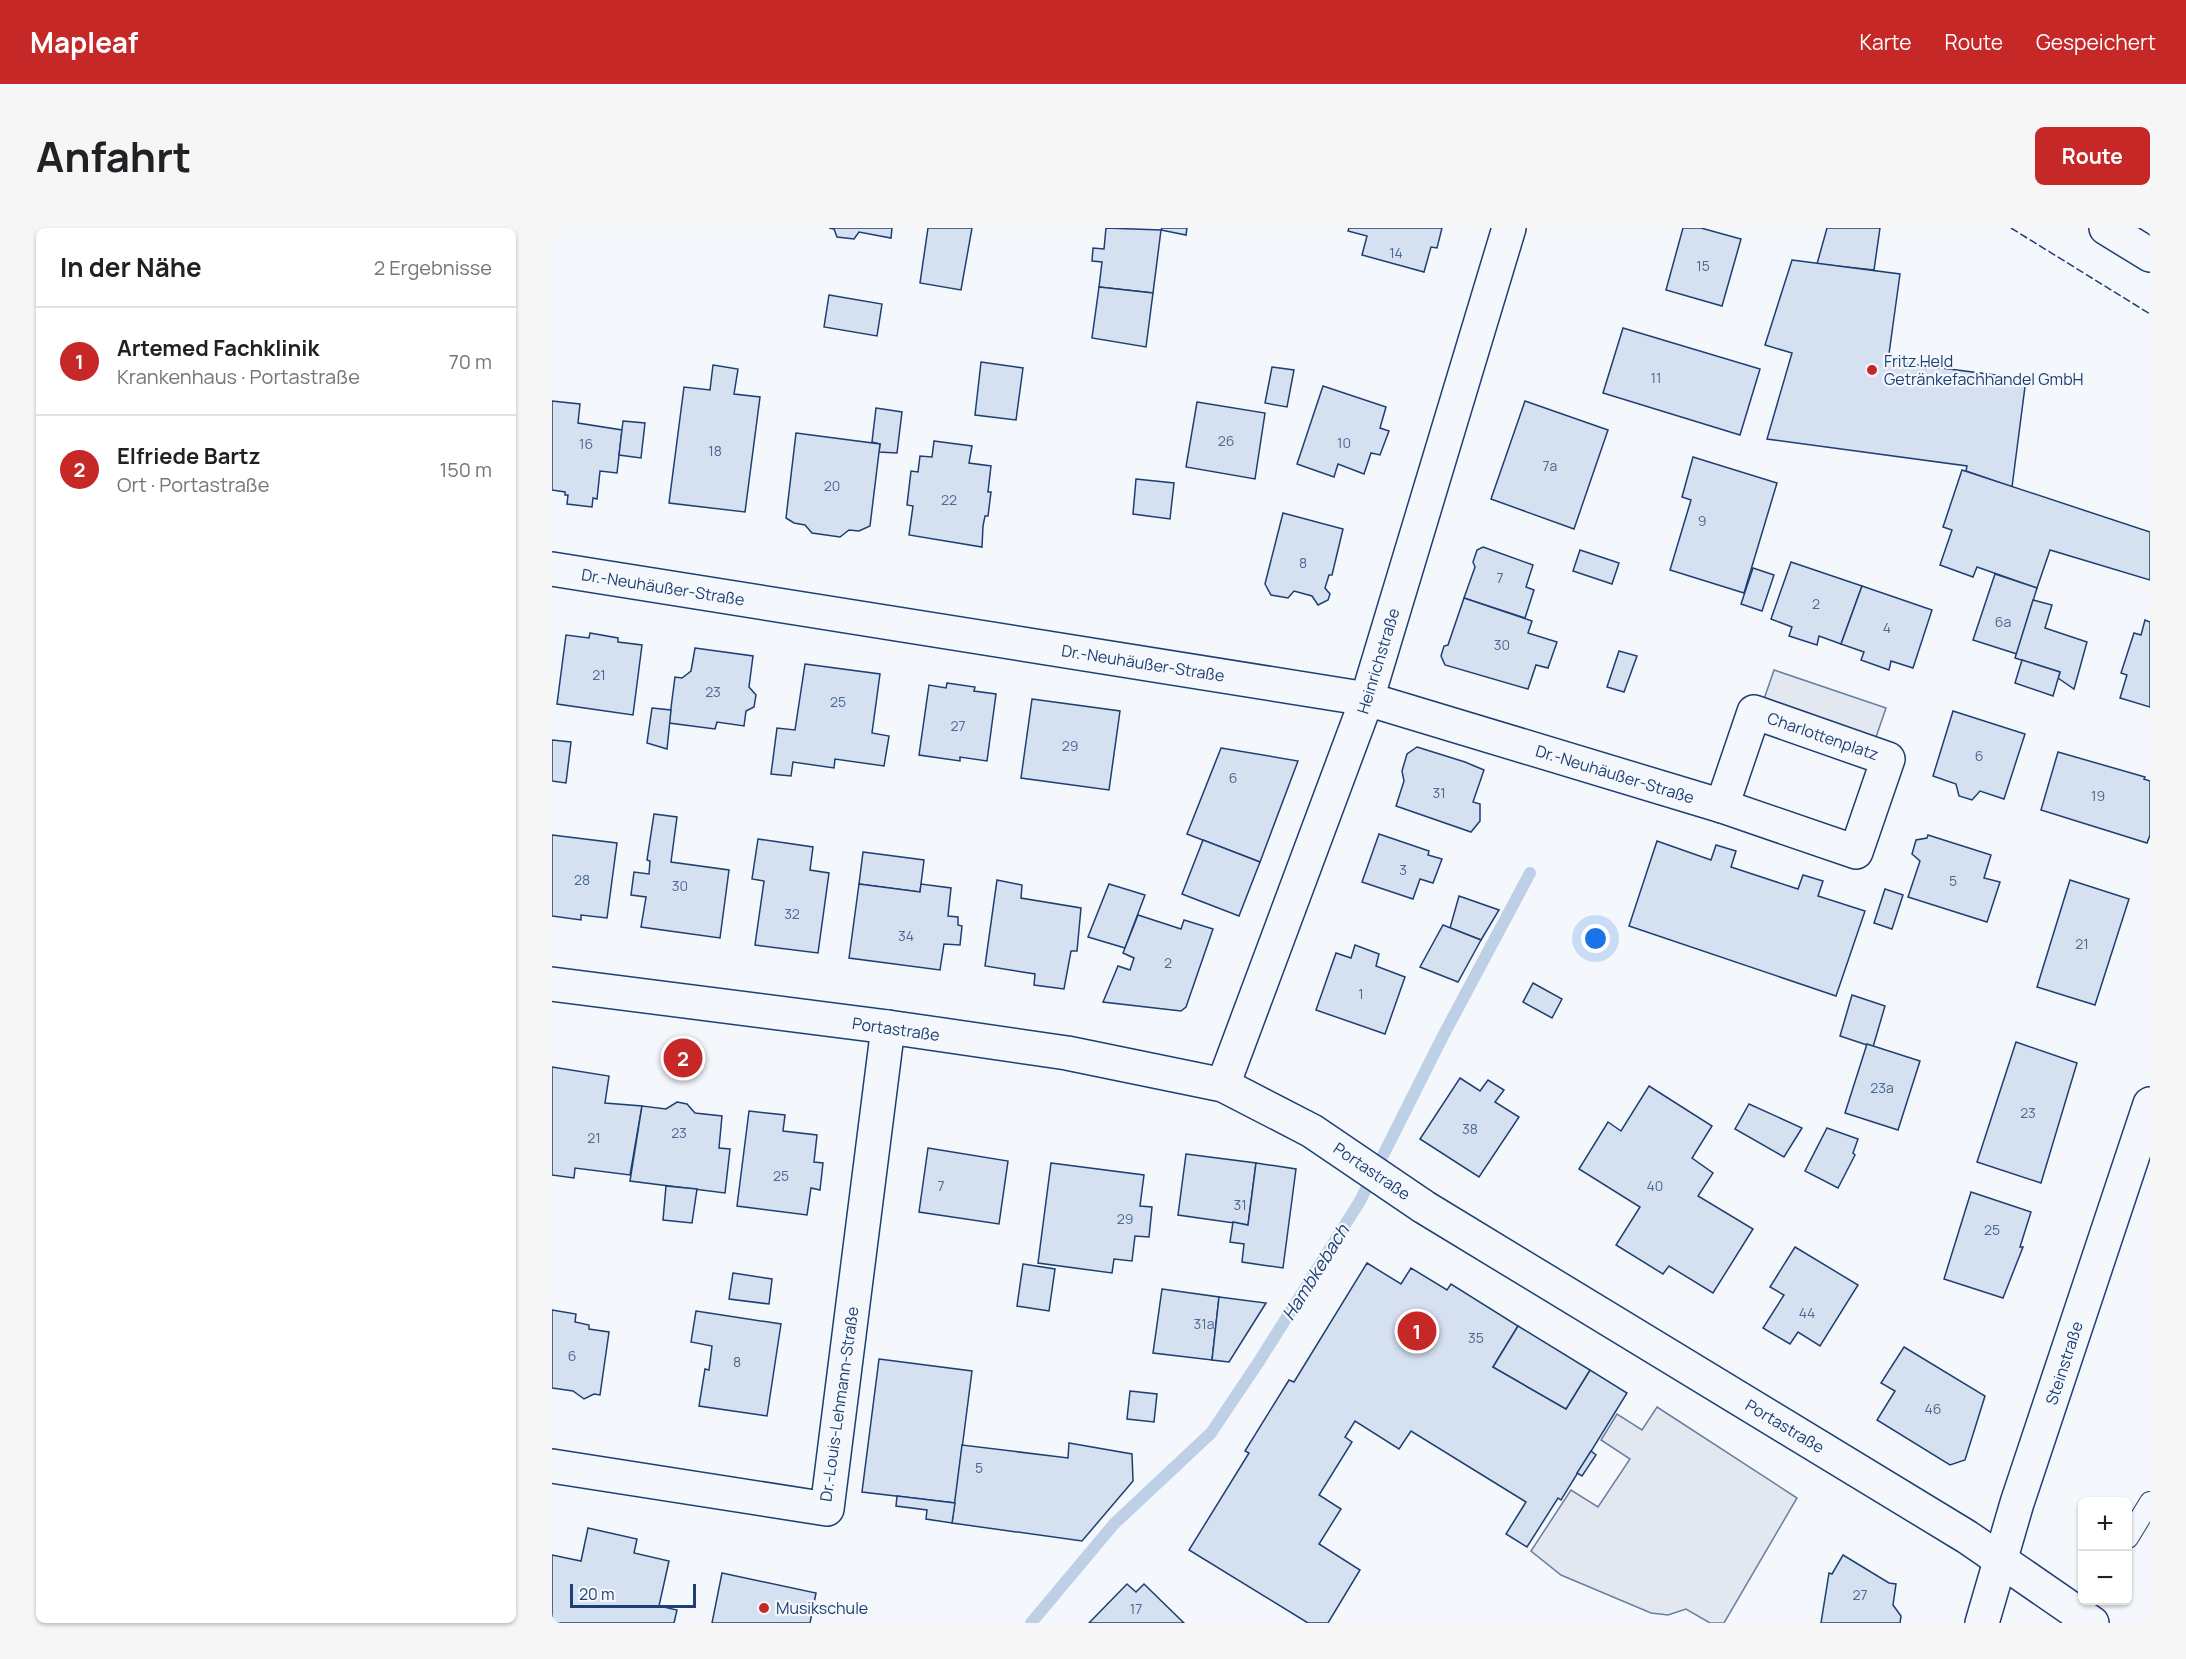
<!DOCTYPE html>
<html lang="de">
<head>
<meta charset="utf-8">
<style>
  :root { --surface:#fff; --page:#f6f6f6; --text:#202124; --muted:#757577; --line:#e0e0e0; --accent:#c62828 }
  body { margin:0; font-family:Manrope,sans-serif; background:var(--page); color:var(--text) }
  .controls { position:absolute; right:18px; bottom:18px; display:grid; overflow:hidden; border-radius:9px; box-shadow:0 2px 4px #0004 }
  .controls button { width:54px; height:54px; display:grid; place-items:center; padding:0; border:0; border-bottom:2px solid var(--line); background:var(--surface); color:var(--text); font:30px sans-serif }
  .scale { position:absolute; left:18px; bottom:15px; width:126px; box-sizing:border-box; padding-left:6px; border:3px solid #1d3f73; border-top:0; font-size:16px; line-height:21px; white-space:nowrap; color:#1d3f73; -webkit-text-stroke:4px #f4f7fb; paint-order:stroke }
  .you { position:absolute; left:1044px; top:711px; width:21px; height:21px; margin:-15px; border:4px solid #fff; border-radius:50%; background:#1a73e8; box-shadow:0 0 0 9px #1a73e833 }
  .badge { display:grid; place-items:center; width:39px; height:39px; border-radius:50%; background:var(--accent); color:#fff; font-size:20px; font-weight:700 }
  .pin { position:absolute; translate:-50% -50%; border:3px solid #fff; box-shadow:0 2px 6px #0006 }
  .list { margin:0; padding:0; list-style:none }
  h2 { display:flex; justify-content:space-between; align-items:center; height:78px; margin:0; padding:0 24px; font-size:26px }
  h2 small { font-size:20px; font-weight:400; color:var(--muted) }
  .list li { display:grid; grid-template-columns:39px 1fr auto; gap:18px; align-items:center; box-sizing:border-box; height:108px; padding:0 24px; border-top:2px solid var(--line) }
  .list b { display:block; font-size:22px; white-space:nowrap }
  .list p { margin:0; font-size:20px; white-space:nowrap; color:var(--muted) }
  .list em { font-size:20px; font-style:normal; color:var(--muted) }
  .map { position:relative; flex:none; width:1598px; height:1395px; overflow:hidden; border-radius:9px }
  header { display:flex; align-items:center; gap:36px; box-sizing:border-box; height:84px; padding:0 30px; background:var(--accent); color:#fff }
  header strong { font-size:28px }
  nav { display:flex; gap:33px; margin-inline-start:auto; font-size:21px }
  .intro { display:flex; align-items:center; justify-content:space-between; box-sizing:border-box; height:144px; padding:0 36px }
  h1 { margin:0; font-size:42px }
  .button { padding:15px 27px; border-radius:9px; background:var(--accent); color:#fff; font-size:21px; font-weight:700 }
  main { display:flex; gap:36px; padding:0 36px }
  aside { flex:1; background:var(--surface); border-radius:9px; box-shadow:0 2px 4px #0004 }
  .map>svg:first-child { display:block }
  .parking { fill:#e3e8f0; stroke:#687fa3; stroke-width:1.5 }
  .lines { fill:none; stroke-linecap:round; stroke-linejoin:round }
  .stream { stroke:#bed0e5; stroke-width:12 }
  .building { fill:#d5e0f0; stroke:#1d3f73; stroke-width:1.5 }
  .lane-casing { stroke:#1d3f73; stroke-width:22 }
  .street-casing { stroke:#1d3f73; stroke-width:36 }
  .secondary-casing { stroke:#1d3f73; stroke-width:36 }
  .lane { stroke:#f4f7fb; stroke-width:20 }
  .street { stroke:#f4f7fb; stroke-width:33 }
  .secondary { stroke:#f4f7fb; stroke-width:33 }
  .fence { stroke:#1d3f73; stroke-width:1.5; stroke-dasharray:8 3; stroke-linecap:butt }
  .poi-dot { fill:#c62828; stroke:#f4f7fb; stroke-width:2 }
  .labels { text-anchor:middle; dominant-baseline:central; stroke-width:4.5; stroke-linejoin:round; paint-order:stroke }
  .number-label { font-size:14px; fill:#4b6792 }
  .poi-label { font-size:16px; fill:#1d3f73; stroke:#f4f7fb; text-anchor:start }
  .street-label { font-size:16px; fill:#1d3f73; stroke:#f4f7fb }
  .water-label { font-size:18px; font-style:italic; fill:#1d3f73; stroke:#f4f7fb }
</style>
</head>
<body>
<header>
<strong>Mapleaf</strong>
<nav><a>Karte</a><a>Route</a><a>Gespeichert</a></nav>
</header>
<div class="intro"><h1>Anfahrt</h1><a class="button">Route</a></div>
<main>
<aside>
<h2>In der Nähe<small>2 Ergebnisse</small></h2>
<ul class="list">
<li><span class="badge">1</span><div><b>Artemed Fachklinik</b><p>Krankenhaus · Portastraße</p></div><em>70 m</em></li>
<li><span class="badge">2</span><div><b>Elfriede Bartz</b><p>Ort · Portastraße</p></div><em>150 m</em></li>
</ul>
</aside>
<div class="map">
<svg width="1598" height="1395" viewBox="0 0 1598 1395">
  <rect width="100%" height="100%" fill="#f4f7fb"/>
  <!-- parking -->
  <g class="parking">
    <path d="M 1222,442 L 1334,480 L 1323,512 L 1211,474 Z"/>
    <path d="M 1105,1179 L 1245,1270 L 1172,1395 L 1158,1395 L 1134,1381 L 1116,1387 L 1099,1385 L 1009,1347 L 979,1323 L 1019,1262 L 1046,1279 L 1078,1231 L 1049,1212 L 1065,1186 L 1090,1202 Z"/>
  </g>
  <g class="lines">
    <!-- stream -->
    <path class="stream" d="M 479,1395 L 562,1296 L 659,1205 L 706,1135 L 808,973 L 891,808 L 978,645"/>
  </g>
  <!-- building -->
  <g class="building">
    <path d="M 277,0 L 340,0 L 339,10 L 307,4 L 302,11 L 285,9 L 282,1 Z"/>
    <path d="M 376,0 L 420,0 L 409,62 L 368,55 Z"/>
    <path d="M 554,0 L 609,2 L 601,65 L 547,59 L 550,34 L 540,33 L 541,20 L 552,21 Z"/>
    <path d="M 610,0 L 635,0 L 634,7 L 609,2 Z"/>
    <path d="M 797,0 L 890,0 L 885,20 L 879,19 L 872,44 L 810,27 L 815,8 L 796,3 Z"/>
    <path d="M 1131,0 L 1149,0 L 1189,11 L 1170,78 L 1114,62 Z"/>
    <path d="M 1275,0 L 1328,0 L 1322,42 L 1265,36 Z"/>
    <path d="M 1240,32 L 1348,46 L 1336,133 L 1474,151 L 1460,259 L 1414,243 L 1415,238 L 1215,211 L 1240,125 L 1213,117 Z"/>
    <path d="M 547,59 L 601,65 L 594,119 L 540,110 Z"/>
    <path d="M 277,67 L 330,76 L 325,108 L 272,99 Z"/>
    <path d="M 1071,100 L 1208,141 L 1188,207 L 1051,165 Z"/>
    <path d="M 429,134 L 471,140 L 464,192 L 423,187 Z"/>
    <path d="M 161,137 L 186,141 L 182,166 L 208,169 L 193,284 L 117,275 L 132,159 L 158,162 Z"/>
    <path d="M 720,139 L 742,142 L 735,179 L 713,175 Z"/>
    <path d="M 771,158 L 834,179 L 828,200 L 837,203 L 828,227 L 819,225 L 812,246 L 786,236 L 782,249 L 745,236 Z"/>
    <path d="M 0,173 L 28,176 L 26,195 L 70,202 L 65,245 L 48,243 L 45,271 L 41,270 L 40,279 L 15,276 L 16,267 L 13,267 L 13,264 L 0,262 Z"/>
    <path d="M 973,173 L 1056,202 L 1022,301 L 939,271 Z"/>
    <path d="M 645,174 L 713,185 L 703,251 L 634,239 Z"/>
    <path d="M 324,180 L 350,184 L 345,225 L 327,224 L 328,216 L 320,214 Z"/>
    <path d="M 71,193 L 93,195 L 89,230 L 67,227 Z"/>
    <path d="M 244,205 L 328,216 L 318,298 L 307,303 L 297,302 L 288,309 L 260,305 L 253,297 L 242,295 L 234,290 Z"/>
    <path d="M 382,213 L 420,218 L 417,235 L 439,238 L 436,264 L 439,264 L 436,288 L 433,288 L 431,298 L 430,319 L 357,307 L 361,278 L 355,277 L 359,243 L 366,244 L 368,228 L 380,229 Z"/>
    <path d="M 1141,229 L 1225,255 L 1192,365 L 1118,342 L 1139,272 L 1130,269 Z"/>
    <path d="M 1410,242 L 1598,304 L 1598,352 L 1498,322 L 1485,360 L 1425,339 L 1421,349 L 1388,337 L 1400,302 L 1391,299 Z"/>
    <path d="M 584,251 L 622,255 L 618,291 L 581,286 Z"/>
    <path d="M 731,285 L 791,301 L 780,347 L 777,347 L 773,360 L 778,366 L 776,372 L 766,377 L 760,368 L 742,363 L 736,370 L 719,367 L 713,356 Z"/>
    <path d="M 931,319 L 981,337 L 974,359 L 982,362 L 973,390 L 912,370 L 923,339 L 921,334 L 925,322 Z"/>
    <path d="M 1028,322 L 1067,335 L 1060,356 L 1021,343 Z"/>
    <path d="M 1239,334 L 1310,358 L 1289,416 L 1267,408 L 1265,417 L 1237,408 L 1240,399 L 1219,391 Z"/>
    <path d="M 1201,340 L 1222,347 L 1210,383 L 1189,376 Z"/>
    <path d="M 1443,346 L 1485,360 L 1465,426 L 1421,412 Z"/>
    <path d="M 1310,358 L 1380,382 L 1361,440 L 1339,433 L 1337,442 L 1309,432 L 1312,424 L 1289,416 Z"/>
    <path d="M 912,370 L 980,393 L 976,405 L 1005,414 L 996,440 L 984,437 L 976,461 L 893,437 L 889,428 L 892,418 L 896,417 Z"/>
    <path d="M 1481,372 L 1500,377 L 1493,400 L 1535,414 L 1522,461 L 1506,450 L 1508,444 L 1463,430 Z"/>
    <path d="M 1593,392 L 1598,394 L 1598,479 L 1568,470 L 1575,447 L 1569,445 L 1582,405 L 1589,407 Z"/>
    <path d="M 38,405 L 66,410 L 66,414 L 90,417 L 81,487 L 5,476 L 14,407 L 37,410 Z"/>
    <path d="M 143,420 L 201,428 L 197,459 L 204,467 L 202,479 L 194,483 L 192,498 L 165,494 L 163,501 L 117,495 L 123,449 L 130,450 L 139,443 Z"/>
    <path d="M 1067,423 L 1085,428 L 1072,464 L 1055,459 Z"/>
    <path d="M 1470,432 L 1508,444 L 1501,468 L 1463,455 Z"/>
    <path d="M 253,436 L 328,446 L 320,505 L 337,508 L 332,538 L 283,531 L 282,540 L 241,534 L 239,548 L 219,546 L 225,500 L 243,502 Z"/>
    <path d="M 395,455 L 423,459 L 422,463 L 444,466 L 435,533 L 408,529 L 408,533 L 367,527 L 377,457 L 394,460 Z"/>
    <path d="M 480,471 L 568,483 L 557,562 L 469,550 Z"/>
    <path d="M 100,480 L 119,482 L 115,521 L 95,515 Z"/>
    <path d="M 1401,483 L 1473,506 L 1452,571 L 1428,563 L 1420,572 L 1407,568 L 1404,556 L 1381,548 Z"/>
    <path d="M 0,512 L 19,514 L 14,555 L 0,553 Z"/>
    <path d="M 865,519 L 913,534 L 932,542 L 921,574 L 928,576 L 928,593 L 919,604 L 844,578 L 852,553 L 850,543 L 855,526 Z"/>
    <path d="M 669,520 L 746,533 L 708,634 L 635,606 Z"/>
    <path d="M 1506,524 L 1593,549 L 1592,551 L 1598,553 L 1598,607 L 1595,615 L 1489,582 Z"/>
    <path d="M 102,586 L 125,589 L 119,634 L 177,642 L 168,710 L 89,699 L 94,669 L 79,667 L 82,644 L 97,646 L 98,633 L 95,632 Z"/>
    <path d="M 827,606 L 877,623 L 876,627 L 890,631 L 881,655 L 868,651 L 861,671 L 810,654 Z"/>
    <path d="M 0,607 L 65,615 L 55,690 L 29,687 L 29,692 L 0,688 Z"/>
    <path d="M 1376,607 L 1439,627 L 1432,650 L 1448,654 L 1435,694 L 1356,669 L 1368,633 L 1360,626 L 1364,612 L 1375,610 Z"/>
    <path d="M 206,611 L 261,619 L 258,642 L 277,645 L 266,725 L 203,717 L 212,653 L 200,651 Z"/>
    <path d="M 651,612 L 708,634 L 687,688 L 630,666 Z"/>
    <path d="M 1105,613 L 1159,632 L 1164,617 L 1184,623 L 1179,639 L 1246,661 L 1251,647 L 1271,653 L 1266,668 L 1313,683 L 1284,768 L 1077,698 Z"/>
    <path d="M 311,624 L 372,632 L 368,664 L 307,656 Z"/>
    <path d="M 445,652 L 470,657 L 469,670 L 529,680 L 525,723 L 519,723 L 512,761 L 482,757 L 483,746 L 433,738 Z"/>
    <path d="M 1518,652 L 1577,671 L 1543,777 L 1485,759 Z"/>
    <path d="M 307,656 L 368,664 L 369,656 L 399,660 L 396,688 L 406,689 L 406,697 L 410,698 L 408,717 L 392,716 L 388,742 L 297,730 Z"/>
    <path d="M 557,656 L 593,667 L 573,720 L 536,709 Z"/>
    <path d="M 1333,661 L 1351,667 L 1340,701 L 1322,695 Z"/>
    <path d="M 907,668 L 947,682 L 929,712 L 898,700 Z"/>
    <path d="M 586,687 L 629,701 L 632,692 L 661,701 L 634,779 L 629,783 L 551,774 L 566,738 L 578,742 L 582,730 L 571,725 Z"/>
    <path d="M 891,697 L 929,712 L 906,754 L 868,739 Z"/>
    <path d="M 803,717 L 827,726 L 824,738 L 853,749 L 833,806 L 764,782 L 784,725 L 799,730 Z"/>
    <path d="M 981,755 L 1010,771 L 1000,790 L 971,774 Z"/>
    <path d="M 1300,767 L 1333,778 L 1321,819 L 1288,808 Z"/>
    <path d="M 1464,814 L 1525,835 L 1489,955 L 1425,934 Z"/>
    <path d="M 1315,816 L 1368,833 L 1346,902 L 1293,885 Z"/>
    <path d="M 0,839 L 57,848 L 53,875 L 90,878 L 78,947 L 23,940 L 22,950 L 0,947 Z"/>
    <path d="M 908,850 L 928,863 L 936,852 L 952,862 L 943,874 L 967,889 L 927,949 L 868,911 Z"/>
    <path d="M 1097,858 L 1160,898 L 1140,930 L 1161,945 L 1146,968 L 1201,1001 L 1161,1065 L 1117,1038 L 1111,1046 L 1064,1017 L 1088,979 L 1027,941 L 1056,894 L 1069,903 Z"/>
    <path d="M 125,874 L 135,876 L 143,885 L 170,888 L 167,920 L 178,921 L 173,965 L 78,953 L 90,878 L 114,881 Z"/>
    <path d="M 1197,876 L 1250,900 L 1232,929 L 1183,901 Z"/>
    <path d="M 197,883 L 233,887 L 231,903 L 265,907 L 262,934 L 271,935 L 268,962 L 259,960 L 255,987 L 185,978 Z"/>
    <path d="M 1275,900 L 1306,911 L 1301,925 L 1303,927 L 1286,960 L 1253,943 Z"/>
    <path d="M 376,920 L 456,933 L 447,996 L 367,984 Z"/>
    <path d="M 634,926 L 704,935 L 696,997 L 626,987 Z"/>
    <path d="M 499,935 L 592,947 L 588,978 L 600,979 L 597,1009 L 583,1008 L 580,1033 L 562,1031 L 560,1045 L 486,1035 Z"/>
    <path d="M 704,935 L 744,941 L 731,1040 L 690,1034 L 692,1016 L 678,1014 L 681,994 L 696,997 Z"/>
    <path d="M 114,958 L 145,961 L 140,995 L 111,992 Z"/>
    <path d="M 1419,964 L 1479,984 L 1468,1019 L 1471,1019 L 1451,1070 L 1392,1051 Z"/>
    <path d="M 1243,1019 L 1306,1057 L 1268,1118 L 1246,1104 L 1238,1116 L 1211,1100 L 1232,1067 L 1218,1059 Z"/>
    <path d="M 815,1035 L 849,1056 L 859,1040 L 895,1062 L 899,1056 L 966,1098 L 941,1139 L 1014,1181 L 1038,1142 L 1075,1165 L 1009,1272 L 1006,1270 L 975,1319 L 954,1306 L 974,1274 L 859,1203 L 847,1221 L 803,1193 L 793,1209 L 800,1214 L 767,1267 L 789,1281 L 767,1316 L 808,1342 L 776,1395 L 756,1395 L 637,1322 L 697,1225 L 693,1223 L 737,1152 L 742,1154 Z"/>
    <path d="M 471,1036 L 503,1041 L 497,1083 L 465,1078 Z"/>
    <path d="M 181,1045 L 220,1051 L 217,1076 L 177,1071 Z"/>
    <path d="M 610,1061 L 667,1069 L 660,1132 L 601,1125 Z"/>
    <path d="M 667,1069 L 714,1075 L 677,1134 L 660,1132 Z"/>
    <path d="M 0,1082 L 24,1086 L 23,1094 L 37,1097 L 37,1101 L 57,1104 L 48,1167 L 42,1166 L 32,1171 L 21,1163 L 0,1160 Z"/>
    <path d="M 144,1083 L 229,1096 L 215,1188 L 147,1178 L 153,1141 L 157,1142 L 160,1118 L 139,1114 Z"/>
    <path d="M 966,1098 L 1038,1142 L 1014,1181 L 941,1139 Z"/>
    <path d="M 1352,1119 L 1433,1168 L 1413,1232 L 1398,1237 L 1325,1192 L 1343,1163 L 1329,1155 Z"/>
    <path d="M 327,1131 L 420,1143 L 403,1275 L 310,1264 Z"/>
    <path d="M 578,1163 L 605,1166 L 602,1194 L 575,1191 Z"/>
    <path d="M 517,1215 L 580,1226 L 581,1253 L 530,1313 L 400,1295 L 410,1217 L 516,1230 Z"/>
    <path d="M 1039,1223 L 1044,1227 L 1030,1248 L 1025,1245 Z"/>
    <path d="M 345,1268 L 403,1275 L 400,1295 L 374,1291 L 375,1282 L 344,1278 Z"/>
    <path d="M 36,1300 L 85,1311 L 82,1325 L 117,1333 L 107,1378 L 125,1382 L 122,1395 L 0,1395 L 0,1327 L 29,1333 Z"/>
    <path d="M 1291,1327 L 1337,1355 L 1344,1356 L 1341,1377 L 1349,1388 L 1348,1395 L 1269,1395 L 1277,1345 L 1280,1346 Z"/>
    <path d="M 170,1345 L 264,1365 L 258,1395 L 160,1395 Z"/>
    <path d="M 575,1356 L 584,1364 L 592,1356 L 632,1395 L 537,1395 Z"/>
  </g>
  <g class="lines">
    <defs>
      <path id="lane" d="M 1576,1310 L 1598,1274"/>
      <g id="street">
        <path d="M 1554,0 L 1598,27"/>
        <path d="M 0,341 L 815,471 L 1170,578"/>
        <path d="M 1202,484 L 1336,531 L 1304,624 L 1170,578 Z"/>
        <path d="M 0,756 L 336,799 L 515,825 L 671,857 L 760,903 L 872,979 L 1415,1309 L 1540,1395"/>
        <path d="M 671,857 L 815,471 L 957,0"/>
        <path d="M 0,1238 L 275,1281 L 336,799"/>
      </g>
      <path id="secondary" d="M 1430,1395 L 1465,1275 L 1598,876"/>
    </defs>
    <!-- lane casing -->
    <use href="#lane" class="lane-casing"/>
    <!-- street casing -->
    <use href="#street" class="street-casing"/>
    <!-- secondary casing -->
    <use href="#secondary" class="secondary-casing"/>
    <!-- lane -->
    <use href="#lane" class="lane"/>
    <!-- street -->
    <use href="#street" class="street"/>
    <!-- secondary -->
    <use href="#secondary" class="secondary"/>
    <!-- fence -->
    <path class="fence" d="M 1459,0 L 1598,86"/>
  </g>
  <!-- markers -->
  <g class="poi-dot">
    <circle cx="1320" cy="142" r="6"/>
    <circle cx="212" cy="1380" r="6"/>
  </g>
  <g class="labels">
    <!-- number labels -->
    <g class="number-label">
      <text x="844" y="24">14</text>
      <text x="1151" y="37">15</text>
      <text x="1104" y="149">11</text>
      <text x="674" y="212">26</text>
      <text x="792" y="214">10</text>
      <text x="34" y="215">16</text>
      <text x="163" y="222">18</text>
      <text x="998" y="237">7a</text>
      <text x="280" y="257">20</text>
      <text x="397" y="271">22</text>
      <text x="1150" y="292">9</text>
      <text x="751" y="334">8</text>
      <text x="948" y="349">7</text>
      <text x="1264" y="375">2</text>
      <text x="1451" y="393">6a</text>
      <text x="1335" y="399">4</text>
      <text x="950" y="416">30</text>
      <text x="47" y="446">21</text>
      <text x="161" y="463">23</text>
      <text x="286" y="473">25</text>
      <text x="406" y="497">27</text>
      <text x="518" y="517">29</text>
      <text x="1427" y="527">6</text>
      <text x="681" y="549">6</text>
      <text x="887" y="564">31</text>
      <text x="1546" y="567">19</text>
      <text x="851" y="641">3</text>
      <text x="30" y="651">28</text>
      <text x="1401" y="652">5</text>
      <text x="128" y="657">30</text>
      <text x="240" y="685">32</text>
      <text x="354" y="707">34</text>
      <text x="1530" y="715">21</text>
      <text x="616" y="734">2</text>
      <text x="809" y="765">1</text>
      <text x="1330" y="859">23a</text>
      <text x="1476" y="884">23</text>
      <text x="918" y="900">38</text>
      <text x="127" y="904">23</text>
      <text x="42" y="909">21</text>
      <text x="229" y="947">25</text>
      <text x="389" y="957">7</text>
      <text x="1103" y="957">40</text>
      <text x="688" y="976">31</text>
      <text x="573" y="990">29</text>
      <text x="1440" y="1001">25</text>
      <text x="1255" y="1084">44</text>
      <text x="652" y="1095">31a</text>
      <text x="924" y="1109">35</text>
      <text x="20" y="1127">6</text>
      <text x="185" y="1133">8</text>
      <text x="1381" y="1180">46</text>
      <text x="427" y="1239">5</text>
      <text x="1308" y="1366">27</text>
      <text x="584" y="1380">17</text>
    </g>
    <!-- poi labels -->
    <g class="poi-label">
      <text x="1332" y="133">Fritz Held<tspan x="1332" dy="18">Getränkefachhandel GmbH</tspan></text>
      <text x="224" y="1380">Musikschule</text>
    </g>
    <!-- street labels -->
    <g class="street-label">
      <text transform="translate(111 359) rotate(9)">Dr.-Neuhäußer-Straße</text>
      <text transform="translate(826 433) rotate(-73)">Heinrichstraße</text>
      <text transform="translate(591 435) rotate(9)">Dr.-Neuhäußer-Straße</text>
      <text transform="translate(1271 508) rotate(19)">Charlottenplatz</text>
      <text transform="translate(1063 546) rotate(17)">Dr.-Neuhäußer-Straße</text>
      <text transform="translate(344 801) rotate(8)">Portastraße</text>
      <text transform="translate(820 943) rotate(34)">Portastraße</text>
      <text transform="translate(1512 1135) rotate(-72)">Steinstraße</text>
      <text transform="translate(287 1176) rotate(-82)">Dr.-Louis-Lehmann-Straße</text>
      <text transform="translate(1233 1198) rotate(31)">Portastraße</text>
    </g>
    <!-- water labels -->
    <g class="water-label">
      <text transform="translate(763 1044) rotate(-58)">Hambkebach</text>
    </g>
  </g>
</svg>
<div class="controls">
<button>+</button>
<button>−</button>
</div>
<div class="scale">20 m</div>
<div class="you"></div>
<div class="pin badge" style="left:865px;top:1103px">1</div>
<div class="pin badge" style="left:131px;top:830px">2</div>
</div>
</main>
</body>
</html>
